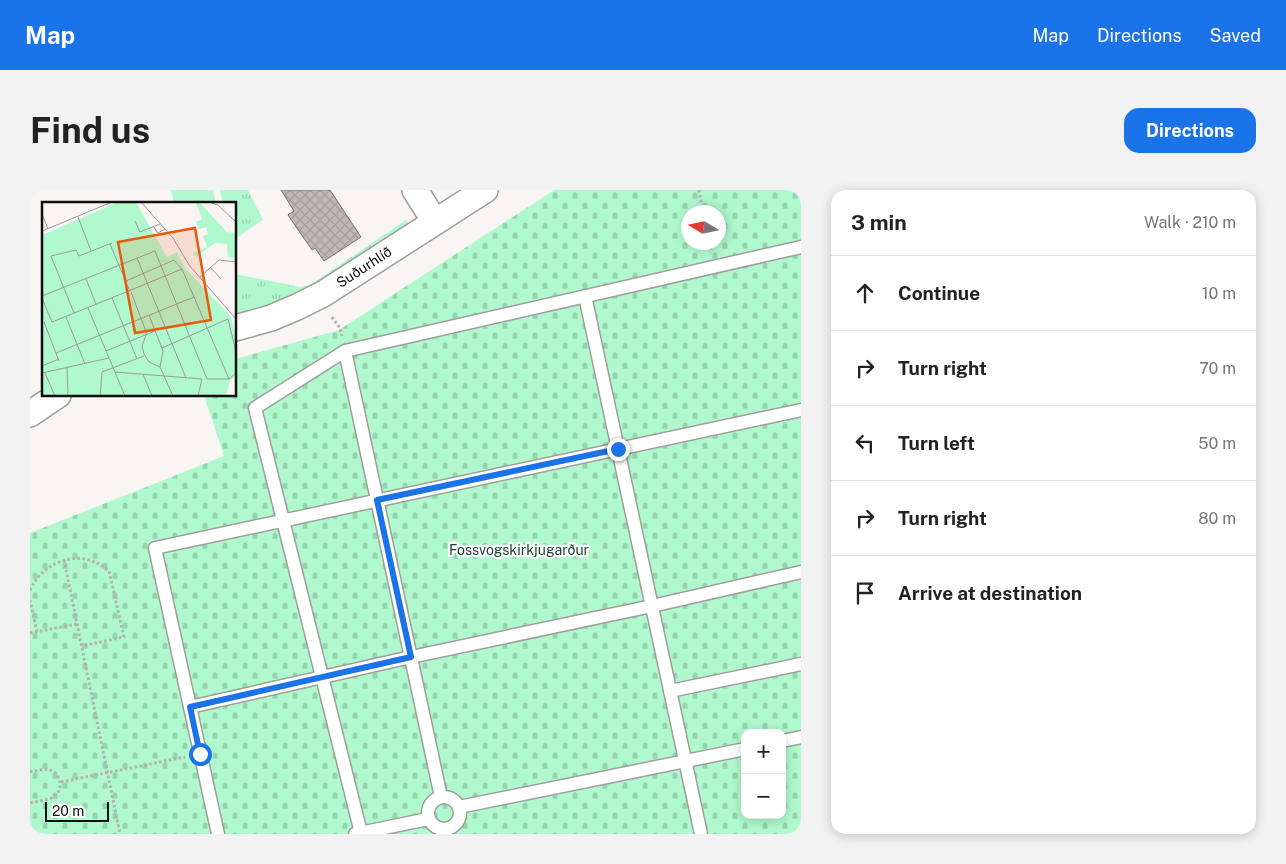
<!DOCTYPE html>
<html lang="en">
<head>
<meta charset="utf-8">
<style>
  :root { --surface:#fff; --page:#f2f2f2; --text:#222; --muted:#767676; --line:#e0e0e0; --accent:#1a73e8 }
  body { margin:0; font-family:"Public Sans",sans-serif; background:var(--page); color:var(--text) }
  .controls { position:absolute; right:15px; bottom:15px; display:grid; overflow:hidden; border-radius:10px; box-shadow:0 2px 12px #0003 }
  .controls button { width:45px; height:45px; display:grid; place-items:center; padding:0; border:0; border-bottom:1px solid var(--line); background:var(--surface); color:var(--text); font:25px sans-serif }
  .compass { position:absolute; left:651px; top:15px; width:45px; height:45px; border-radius:50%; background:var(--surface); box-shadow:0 2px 12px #0003; rotate:280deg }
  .scale { position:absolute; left:15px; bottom:12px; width:64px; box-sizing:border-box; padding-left:5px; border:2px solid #11100f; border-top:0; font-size:14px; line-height:18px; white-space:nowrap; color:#11100f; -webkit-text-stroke:4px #fff; paint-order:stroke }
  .stop { position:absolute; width:15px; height:15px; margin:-11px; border:4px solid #1a73e8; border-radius:50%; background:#fff }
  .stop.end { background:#1a73e8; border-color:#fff; box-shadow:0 1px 5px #0008 }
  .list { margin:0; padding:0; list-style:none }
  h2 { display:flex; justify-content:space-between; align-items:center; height:65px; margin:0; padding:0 20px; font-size:21px }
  h2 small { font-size:16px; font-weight:400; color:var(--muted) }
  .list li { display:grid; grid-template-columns:32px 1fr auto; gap:15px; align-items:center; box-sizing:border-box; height:75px; padding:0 20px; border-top:1px solid var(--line) }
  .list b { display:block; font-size:19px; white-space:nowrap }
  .list em { font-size:16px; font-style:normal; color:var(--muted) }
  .icon { flex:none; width:28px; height:28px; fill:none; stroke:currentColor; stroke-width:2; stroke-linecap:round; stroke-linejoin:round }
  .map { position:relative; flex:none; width:771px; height:644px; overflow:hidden; border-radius:15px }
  header { display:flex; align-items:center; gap:30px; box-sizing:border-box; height:70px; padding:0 25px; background:var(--accent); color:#fff }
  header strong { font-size:24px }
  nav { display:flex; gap:28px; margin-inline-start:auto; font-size:18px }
  .intro { display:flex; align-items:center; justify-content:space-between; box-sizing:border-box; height:120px; padding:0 30px }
  h1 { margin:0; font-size:35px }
  .button { padding:12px 22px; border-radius:15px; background:var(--accent); color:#fff; font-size:18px; font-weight:700 }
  main { display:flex; gap:30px; padding:0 30px }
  aside { flex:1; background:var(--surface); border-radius:15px; box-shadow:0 2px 12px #0003 }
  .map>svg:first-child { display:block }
  .grass { fill:url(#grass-tufts) }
  .cemetery { fill:url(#cemetery-stones); fill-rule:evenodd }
  .pitch { fill:#b0f9ce }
  .building { fill:url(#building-cross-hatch); stroke:#757271 }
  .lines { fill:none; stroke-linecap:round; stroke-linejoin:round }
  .lane-casing { stroke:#a09d9c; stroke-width:15 }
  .street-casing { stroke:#a09d9c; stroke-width:28 }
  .path { stroke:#b2afae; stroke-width:3; stroke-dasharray:2.5 2.5; stroke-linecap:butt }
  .lane { stroke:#fff; stroke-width:12 }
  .street { stroke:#fff; stroke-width:25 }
  .route { stroke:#1a73e8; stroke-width:6 }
  .labels { text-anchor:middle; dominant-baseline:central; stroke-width:4.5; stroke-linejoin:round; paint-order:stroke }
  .street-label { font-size:14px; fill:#11100f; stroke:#fff }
  .park-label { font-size:14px; fill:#1b442f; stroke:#fff }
  .inset-road { fill:none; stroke:#9c9998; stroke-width:1 }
  .view { fill:#e8590c; fill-opacity:0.15; stroke:#e8590c; stroke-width:2.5 }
  .inset-edge { fill:none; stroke:#11100f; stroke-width:2.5 }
</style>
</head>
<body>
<header>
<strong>Map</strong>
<nav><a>Map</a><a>Directions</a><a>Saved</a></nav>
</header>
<div class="intro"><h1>Find us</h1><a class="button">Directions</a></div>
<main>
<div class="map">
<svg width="771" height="644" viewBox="0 0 771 644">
  <defs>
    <pattern id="grass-tufts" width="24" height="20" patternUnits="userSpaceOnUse" patternTransform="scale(1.25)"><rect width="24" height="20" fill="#b0f9ce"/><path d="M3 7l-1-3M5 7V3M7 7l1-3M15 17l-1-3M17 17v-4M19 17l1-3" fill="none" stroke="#96d4b0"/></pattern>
    <pattern id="cemetery-stones" width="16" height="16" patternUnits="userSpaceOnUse" patternTransform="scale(1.25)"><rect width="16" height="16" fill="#b0f9ce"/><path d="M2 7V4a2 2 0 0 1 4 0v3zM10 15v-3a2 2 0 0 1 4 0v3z" fill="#96d4b0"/></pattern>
    <pattern id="building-cross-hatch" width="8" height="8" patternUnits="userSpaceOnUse" patternTransform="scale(1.25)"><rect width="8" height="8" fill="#bcb9b7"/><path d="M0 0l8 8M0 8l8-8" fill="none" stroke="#a19e9c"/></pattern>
  </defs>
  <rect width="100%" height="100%" fill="#f9f5f4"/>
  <!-- grass -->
  <g class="grass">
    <path d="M 190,0 L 218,0 L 233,30 L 205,49 L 205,14 L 193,14 Z"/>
    <path d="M 376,30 L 381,35 L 262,107 L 205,126 L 205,84 L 270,97 L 280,95 Z"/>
  </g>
  <!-- cemetery -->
  <path class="cemetery" d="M 524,0 L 771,0 L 771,644 L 0,644 L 0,343 L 194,266 L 174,205 L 205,205 L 205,169 L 309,140 ZM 658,22 L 688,22 L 688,52 L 658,52 ZM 715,543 L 752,543 L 752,625 L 715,625 Z"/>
  <!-- pitch -->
  <path class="pitch" d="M 141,0 L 183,0 L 186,14 L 144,14 Z"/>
  <!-- building -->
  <path class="building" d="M 251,0 L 300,0 L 331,47 L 294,71 L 285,58 L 282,60 L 258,25 L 264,21 Z"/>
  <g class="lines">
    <defs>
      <g id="lane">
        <path d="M 555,106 L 671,644"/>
        <path d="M 315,161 L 411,607"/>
        <path d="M 640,501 L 771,474"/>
        <path d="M 160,517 L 381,467 L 622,416 L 771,382"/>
        <path d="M 752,551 L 771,547"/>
        <circle cx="414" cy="623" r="16"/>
        <path d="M 429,617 L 715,559"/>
        <path d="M 331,643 L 225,218 L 315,161 L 771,57"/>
        <path d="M 188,644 L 125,358 L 771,220"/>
        <path d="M 325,644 L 398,629"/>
      </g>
      <g id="street">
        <path d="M 385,0 L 405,32"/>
        <path d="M 205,138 L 241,128 L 267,117 L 293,104 L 455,0"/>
        <path d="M 0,224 L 28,205"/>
      </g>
    </defs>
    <!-- lane casing -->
    <use href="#lane" class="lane-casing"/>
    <!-- street casing -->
    <use href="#street" class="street-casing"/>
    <!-- path -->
    <g class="path">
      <path d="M 669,0 L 673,22"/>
      <path d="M 680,52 L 681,62"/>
      <path d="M 302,127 L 310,138 L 312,146"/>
      <path d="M 34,370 L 90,644"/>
      <path d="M 0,400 C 12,374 43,360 69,374 C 73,376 76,379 79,381 L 94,447 L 52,456"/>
      <path d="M 0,410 L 7,442"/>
      <path d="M 0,443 L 47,434"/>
      <path d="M 0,582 C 6,581 13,578 19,580 C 32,583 34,601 23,607 C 17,611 7,611 0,613"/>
      <path d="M 31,592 L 155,567"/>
    </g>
    <!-- lane -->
    <use href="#lane" class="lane"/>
    <!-- street -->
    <use href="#street" class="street"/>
  </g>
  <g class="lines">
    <!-- route -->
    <path class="route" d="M 170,564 L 160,517 L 381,467 L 347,310 L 588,259"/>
  </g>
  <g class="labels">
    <!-- street labels -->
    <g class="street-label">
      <text transform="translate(334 77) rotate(-33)">Suðurhlíð</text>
    </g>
    <!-- park labels -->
    <g class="park-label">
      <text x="489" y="360">Fossvogskirkjugarður</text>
    </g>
  </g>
  <!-- overview -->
  <g transform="translate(12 12)">
    <rect width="194" height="194" fill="#f9f5f4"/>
    <path d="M 157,0 L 185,30 L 194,31 L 194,57 L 186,55 L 185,42 L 173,41 L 154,55 L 151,51 L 165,45 L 161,34 L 166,32 L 164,25 L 157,27 L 154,20 L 160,17 L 154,1 Z" fill="#b0f9ce"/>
    <path d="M 76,0 L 94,0 L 125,55 L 135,50 L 143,66 L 189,115 L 194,137 L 194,174 L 188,179 L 184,194 L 0,194 L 0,33 Z" fill="#b0f9ce"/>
    <path class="inset-road" d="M 99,0 L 131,36 L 147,63 L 194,117M 167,0 L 176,3 L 194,20M 0,12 L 6,27M 36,15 L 49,49M 93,19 L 98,30 L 118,22M 111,24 L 116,31 L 123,27M 0,29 L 70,0M 68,42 L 87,87M 95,56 L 144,176M 168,65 L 179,77M 158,75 L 177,58 L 194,60M 44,77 L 54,102M 84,79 L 132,58 L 140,67 L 187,177M 89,88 L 140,67M 89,90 L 105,132M 0,94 L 113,49 L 165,177M 0,96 L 10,120 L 89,88 L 86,89M 70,96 L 95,157M 46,106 L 83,194M 32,111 L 9,54 L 34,48 L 37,54 L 70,41M 24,115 L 43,162M 2,120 L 17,159M 104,133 L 100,144 L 102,152 L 107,160 L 118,165 L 121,149 L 107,113M 120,146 L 186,117 L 194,150M 64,149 L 113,129M 14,151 L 152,95M 0,164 L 17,157M 118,165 L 131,194M 25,166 L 26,194M 73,170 L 160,177 L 156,194M 0,171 L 67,156M 3,171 L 13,194M 101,172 L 110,194M 165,177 L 187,177 L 194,171M 58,194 L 60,170 L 102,154"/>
    <path class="view" d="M 153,26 L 169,118 L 93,131 L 76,40 Z"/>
    <rect width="194" height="194" class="inset-edge"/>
  </g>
</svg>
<div class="controls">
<button>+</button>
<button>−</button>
</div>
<svg class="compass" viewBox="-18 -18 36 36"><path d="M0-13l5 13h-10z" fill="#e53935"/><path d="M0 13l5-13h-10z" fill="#767676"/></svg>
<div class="scale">20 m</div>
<div class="stop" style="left:170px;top:564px"></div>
<div class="stop end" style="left:588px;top:259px"></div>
</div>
<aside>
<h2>3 min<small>Walk · 210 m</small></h2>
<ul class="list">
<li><svg class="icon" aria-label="ahead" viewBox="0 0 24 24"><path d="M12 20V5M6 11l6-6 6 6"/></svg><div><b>Continue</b></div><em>10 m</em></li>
<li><svg class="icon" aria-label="right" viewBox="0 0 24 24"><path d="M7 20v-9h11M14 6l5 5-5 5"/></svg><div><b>Turn right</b></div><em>70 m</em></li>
<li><svg class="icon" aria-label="left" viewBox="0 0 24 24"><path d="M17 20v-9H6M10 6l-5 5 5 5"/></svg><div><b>Turn left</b></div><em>50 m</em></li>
<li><svg class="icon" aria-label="right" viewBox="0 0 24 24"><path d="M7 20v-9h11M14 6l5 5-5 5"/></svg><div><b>Turn right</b></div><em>80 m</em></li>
<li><svg class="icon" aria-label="arrive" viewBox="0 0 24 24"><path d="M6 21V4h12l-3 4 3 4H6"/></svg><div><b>Arrive at destination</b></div></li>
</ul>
</aside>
</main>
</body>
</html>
